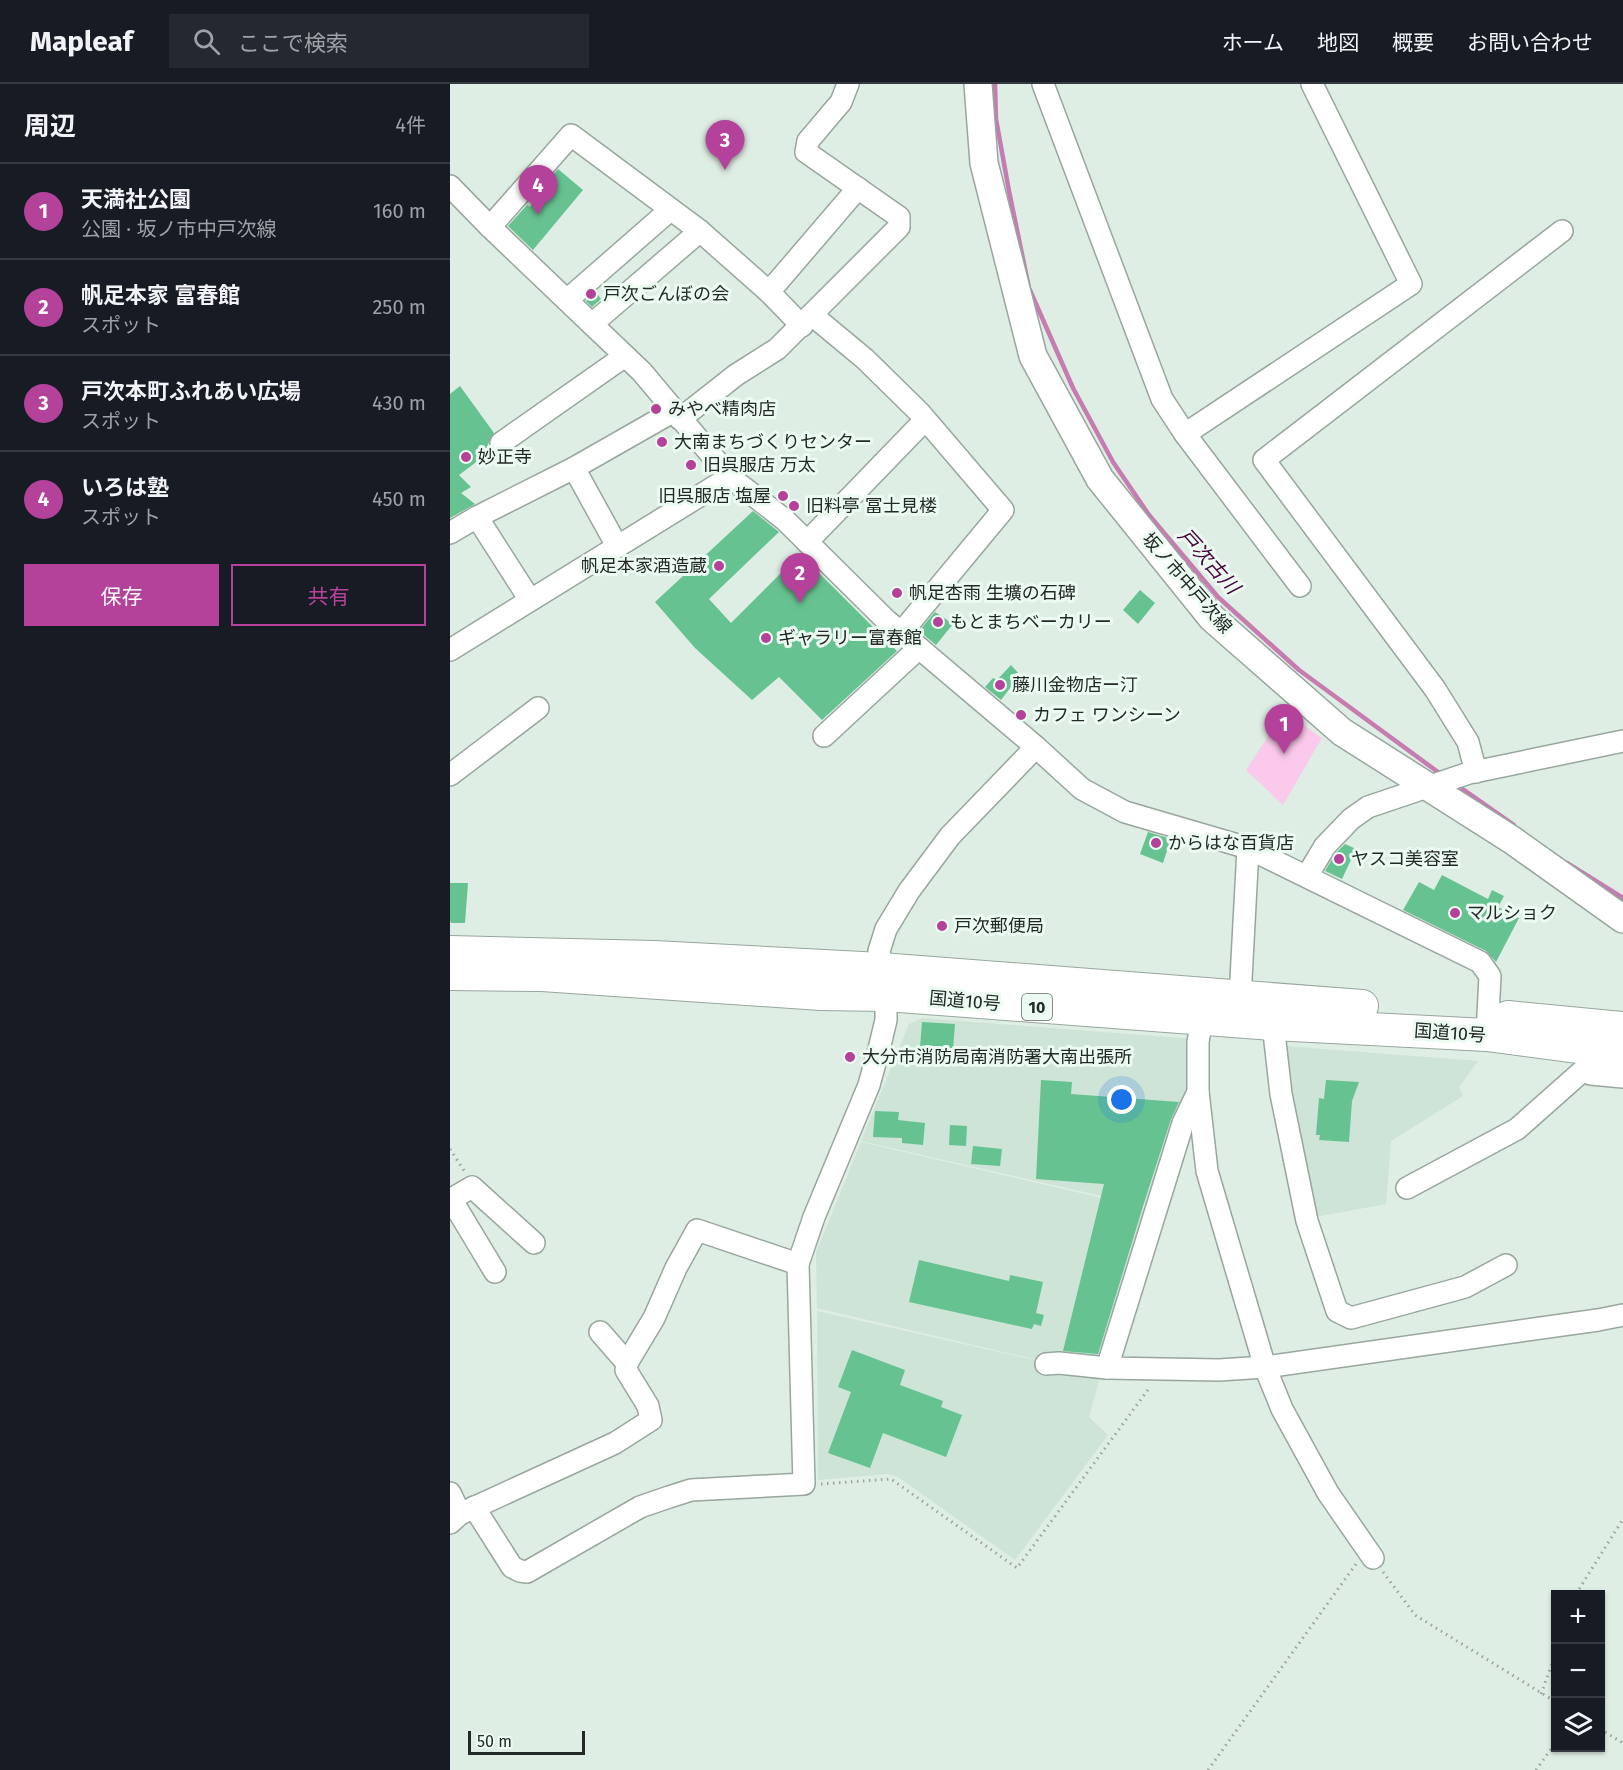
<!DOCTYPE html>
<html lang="ja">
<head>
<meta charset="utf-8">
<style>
  :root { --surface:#171b24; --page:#242831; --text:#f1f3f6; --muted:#9ea1a6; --line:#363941; --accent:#b4419a }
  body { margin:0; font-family:"Fira Sans","Noto Sans JP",sans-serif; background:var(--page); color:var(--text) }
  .controls { position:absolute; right:18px; bottom:18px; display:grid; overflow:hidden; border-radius:0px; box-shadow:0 2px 4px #0004 }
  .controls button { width:54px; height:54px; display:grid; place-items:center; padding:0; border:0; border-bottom:2px solid var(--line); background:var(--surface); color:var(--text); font:30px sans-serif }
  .scale { position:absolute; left:18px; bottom:15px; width:117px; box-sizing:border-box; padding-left:6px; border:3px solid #232926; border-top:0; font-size:16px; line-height:21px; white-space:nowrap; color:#232926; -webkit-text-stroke:4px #ecfbf2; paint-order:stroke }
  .you { position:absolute; left:672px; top:1016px; width:21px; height:21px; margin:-15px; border:4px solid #fff; border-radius:50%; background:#1a73e8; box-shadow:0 0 0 9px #1a73e833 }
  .badge { display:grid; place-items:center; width:39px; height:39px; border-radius:50%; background:var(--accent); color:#fff; font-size:20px; font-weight:700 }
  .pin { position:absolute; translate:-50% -50px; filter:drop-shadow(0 2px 3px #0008) }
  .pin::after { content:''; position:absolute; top:32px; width:21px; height:18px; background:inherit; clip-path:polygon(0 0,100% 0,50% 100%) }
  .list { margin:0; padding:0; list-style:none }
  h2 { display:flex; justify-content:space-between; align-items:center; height:78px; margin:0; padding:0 24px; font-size:26px }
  h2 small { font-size:20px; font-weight:400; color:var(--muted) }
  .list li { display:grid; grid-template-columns:39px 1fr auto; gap:18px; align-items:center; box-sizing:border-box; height:96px; padding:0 24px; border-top:2px solid var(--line) }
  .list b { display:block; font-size:22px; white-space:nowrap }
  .list p { margin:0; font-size:20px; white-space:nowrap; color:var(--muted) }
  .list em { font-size:20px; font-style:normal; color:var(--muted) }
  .actions { display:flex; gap:12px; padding:18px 24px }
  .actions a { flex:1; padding:14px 0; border:2px solid var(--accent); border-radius:0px; text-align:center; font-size:21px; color:var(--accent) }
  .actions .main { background:var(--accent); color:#fff }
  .icon { flex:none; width:33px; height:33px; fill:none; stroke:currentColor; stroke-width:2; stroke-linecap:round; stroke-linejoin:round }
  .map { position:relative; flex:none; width:1173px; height:1686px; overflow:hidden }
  header { display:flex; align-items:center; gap:36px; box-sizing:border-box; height:84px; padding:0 30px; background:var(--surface); border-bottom:2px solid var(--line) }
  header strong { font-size:28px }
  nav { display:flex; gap:33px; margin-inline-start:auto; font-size:21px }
  .search { width:420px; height:54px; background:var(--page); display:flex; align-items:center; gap:15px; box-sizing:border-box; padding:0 21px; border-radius:0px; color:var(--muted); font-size:22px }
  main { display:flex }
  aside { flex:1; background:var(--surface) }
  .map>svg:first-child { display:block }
  .built { fill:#cde4d6 }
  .green { fill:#fbc9eb }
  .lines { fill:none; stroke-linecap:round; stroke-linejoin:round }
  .stream { stroke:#c67bb1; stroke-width:4.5 }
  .building { fill:#66c391 }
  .minor-casing { stroke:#98a69d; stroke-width:24 }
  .major-casing { stroke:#98a69d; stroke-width:30 }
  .highway-casing { stroke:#98a69d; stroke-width:34 }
  .path { stroke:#99a59d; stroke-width:3; stroke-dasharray:1.5 4.5; stroke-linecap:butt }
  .minor { stroke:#fff; stroke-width:21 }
  .major { stroke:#fff; stroke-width:27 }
  .highway { stroke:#fff; stroke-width:32 }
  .poi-dot { fill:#b4419a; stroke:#ecfbf2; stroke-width:2 }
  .labels { text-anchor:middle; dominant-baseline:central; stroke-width:6; stroke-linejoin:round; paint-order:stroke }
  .shield { fill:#ecfbf2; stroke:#5f6863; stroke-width:1.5 }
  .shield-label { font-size:16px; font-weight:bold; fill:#232926 }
  .poi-label { font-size:18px; fill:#232926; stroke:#ecfbf2; text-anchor:start }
  .street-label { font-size:18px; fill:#232926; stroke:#ecfbf2 }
  .water-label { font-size:20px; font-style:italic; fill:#4a053d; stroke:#ecfbf2 }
</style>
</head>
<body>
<header>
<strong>Mapleaf</strong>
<div class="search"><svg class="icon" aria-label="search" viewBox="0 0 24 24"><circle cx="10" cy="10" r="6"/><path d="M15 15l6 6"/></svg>ここで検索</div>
<nav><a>ホーム</a><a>地図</a><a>概要</a><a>お問い合わせ</a></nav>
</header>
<main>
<aside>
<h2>周辺<small>4件</small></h2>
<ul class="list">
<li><span class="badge">1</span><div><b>天満社公園</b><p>公園 · 坂ノ市中戸次線</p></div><em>160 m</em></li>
<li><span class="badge">2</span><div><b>帆足本家 富春館</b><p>スポット</p></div><em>250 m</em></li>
<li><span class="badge">3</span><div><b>戸次本町ふれあい広場</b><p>スポット</p></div><em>430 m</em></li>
<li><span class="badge">4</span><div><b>いろは塾</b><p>スポット</p></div><em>450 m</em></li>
</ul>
<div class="actions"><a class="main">保存</a><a>共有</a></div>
</aside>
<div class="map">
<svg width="1173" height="1686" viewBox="0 0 1173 1686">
  <rect width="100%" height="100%" fill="#dfeee4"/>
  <!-- built -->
  <g class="built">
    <path d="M 472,934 L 743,955 L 744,1008 L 704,1124 L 411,1057 L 459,940 Z"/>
    <path d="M 834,962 L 1028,977 L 1009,1003 L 1013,1012 L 941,1057 L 936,1120 L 865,1133 L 840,1021 Z"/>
    <path d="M 411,1058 L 703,1126 L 653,1281 L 596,1278 L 367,1224 L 366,1168 Z"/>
    <path d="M 367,1227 L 593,1278 L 652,1286 L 639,1333 L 658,1351 L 565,1476 L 448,1393 L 437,1390 L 368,1396 Z"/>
  </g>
  <!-- green -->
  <path class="green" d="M 834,628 L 872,654 L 833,721 L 796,686 Z"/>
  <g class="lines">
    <!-- stream -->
    <g class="stream">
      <path d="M 545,0 L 546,35 L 559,107 L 579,204 L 623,304 L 663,378 L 699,431 L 768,513 L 849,586 L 992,691"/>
      <path d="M 1007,701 L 1064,741"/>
      <path d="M 1117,779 L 1173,814"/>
    </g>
  </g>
  <!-- building -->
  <g class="building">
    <path d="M 108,85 L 133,106 L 83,166 L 58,142 L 77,121 L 80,123 L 93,102 Z"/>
    <path d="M 146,208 L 151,215 L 142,223 L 136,217 Z"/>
    <path d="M 10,302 L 44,349 L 38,360 L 41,367 L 9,391 L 21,403 L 11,409 L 25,420 L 0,434 L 0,310 Z"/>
    <path d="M 303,427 L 329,448 L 259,515 L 281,539 L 350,470 L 447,567 L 372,636 L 329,593 L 302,616 L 245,564 L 205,518 Z"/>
    <path d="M 690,506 L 705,519 L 688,540 L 673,526 Z"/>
    <path d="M 485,528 L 503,540 L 486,561 L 469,547 Z"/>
    <path d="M 561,581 L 570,591 L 551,616 L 535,603 L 543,594 L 547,596 Z"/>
    <path d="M 698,748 L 721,755 L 713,779 L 690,770 Z"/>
    <path d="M 895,760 L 906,765 L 892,795 L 875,787 L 885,770 Z"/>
    <path d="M 992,791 L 1038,815 L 1042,806 L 1054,812 L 1048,823 L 1069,834 L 1046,878 L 1036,867 L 953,826 L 969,798 L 984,806 Z"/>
    <path d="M 0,799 L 18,799 L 15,839 L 1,839 L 0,837 Z"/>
    <path d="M 472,938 L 505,940 L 502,978 L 469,976 Z"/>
    <path d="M 591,996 L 622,998 L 621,1010 L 729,1018 L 721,1035 L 694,1119 L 648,1270 L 613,1267 L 654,1100 L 586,1095 Z"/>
    <path d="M 876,996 L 909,998 L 902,1017 L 899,1058 L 869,1056 L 870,1051 L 866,1051 L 869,1014 L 874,1015 Z"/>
    <path d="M 425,1027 L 449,1028 L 448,1036 L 475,1039 L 473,1061 L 452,1059 L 452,1054 L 423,1053 Z"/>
    <path d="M 500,1041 L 517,1042 L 516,1062 L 499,1061 Z"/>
    <path d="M 523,1062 L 552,1065 L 550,1082 L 521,1080 Z"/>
    <path d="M 469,1176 L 559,1197 L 560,1191 L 593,1198 L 586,1229 L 594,1231 L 591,1242 L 584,1240 L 582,1245 L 459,1218 Z"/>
    <path d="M 402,1266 L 455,1286 L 450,1301 L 493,1317 L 491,1323 L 512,1331 L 496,1373 L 433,1349 L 420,1384 L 378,1369 L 401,1308 L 388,1303 Z"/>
  </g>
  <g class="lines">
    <defs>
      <g id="minor">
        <path d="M 593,0 L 712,315 L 735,350 L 850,502"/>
        <path d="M 0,102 L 40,143 L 192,288 L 280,393 L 335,436 L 436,536 L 586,663 L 632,705 L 675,728 L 798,764 L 1030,878 L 1040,892 L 1037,951"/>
        <path d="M 40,143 L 121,51 L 250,147 L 319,208 L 352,242"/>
        <path d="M 319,208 L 408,104"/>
        <path d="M 117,216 L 220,126"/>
        <path d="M 362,231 L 415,275 L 470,329 L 553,426 L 451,549"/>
        <path d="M 142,240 L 250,147"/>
        <path d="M 230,335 L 286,291 L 327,265 L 449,143 L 449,133 L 356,68 L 358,57 L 391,18 L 398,0"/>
        <path d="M 735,350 L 961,200 L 862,0"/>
        <path d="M 51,359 L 175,272"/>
        <path d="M 124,384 L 167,462"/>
        <path d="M 27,433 L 80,516"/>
        <path d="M 0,449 L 27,433 L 124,384 L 224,327"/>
        <path d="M 357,458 L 475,336"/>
        <path d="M 0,566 L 280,393"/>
        <path d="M 374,652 L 469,564"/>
        <path d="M 1026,688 L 1018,658 L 985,605 L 814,376 L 1112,147"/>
        <path d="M 0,691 L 88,624"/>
        <path d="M 857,792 L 875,762 L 901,735 L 918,723 L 1019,689 L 1173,657"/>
        <path d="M 790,914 L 798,764"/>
        <path d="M 752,935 L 748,958 L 748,1008 L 757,1087 L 815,1283 L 832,1325 L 878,1409 L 923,1474"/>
        <path d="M 823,940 L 831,1010 L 857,1137 L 887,1227 L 901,1234 L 1015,1203 L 1056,1181"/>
        <path d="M 1141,974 L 1138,982 L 1141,990 L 1173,993"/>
        <path d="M 748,1008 L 733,1039 L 657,1284 L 769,1286 L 815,1283 L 1148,1236 L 1173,1231"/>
        <path d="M 957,1104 L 1067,1045 L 1138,982"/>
        <path d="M 1,1115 L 45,1188"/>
        <path d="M 0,1116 L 22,1103 L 84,1159"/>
        <path d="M 177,1279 L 204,1234 L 226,1184 L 247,1146 L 348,1180"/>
        <path d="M 596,1280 L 609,1279 L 657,1284"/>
        <path d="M 0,1409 L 10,1430"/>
        <path d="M 24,1423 L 62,1483 L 70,1487 L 77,1488 L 190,1423 L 219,1413 L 241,1406 L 354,1400 L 348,1180 L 364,1133 L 419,1001 L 430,961 L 436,936 L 436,911 L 429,867 L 436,845 L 459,807 L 500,752 L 586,663"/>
        <path d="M 0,1439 L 10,1430 L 165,1359 L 201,1336 L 198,1322 L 176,1286 L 177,1279 L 150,1248"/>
      </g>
      <path id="major" d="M 528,0 L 534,79 L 583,272 L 650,395 L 762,534 L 892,648 L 1062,756 L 1173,835"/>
      <g id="highway">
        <path d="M 0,868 L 204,873 L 431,885 L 912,922"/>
        <path d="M 0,890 L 92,891 L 371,910 L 436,911 L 823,940 L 1037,951 L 1173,969"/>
        <path d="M 1058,933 L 1173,944"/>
      </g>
    </defs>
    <!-- minor casing -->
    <use href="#minor" class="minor-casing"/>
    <!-- major casing -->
    <use href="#major" class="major-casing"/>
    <!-- highway casing -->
    <use href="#highway" class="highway-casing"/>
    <!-- path -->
    <g class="path">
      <path d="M 0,1065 L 15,1088"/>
      <path d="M 371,1400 L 441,1395 L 567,1484 L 700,1303"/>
      <path d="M 933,1488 L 965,1531 L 1106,1618"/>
      <path d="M 1126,1510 L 1173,1435"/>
      <path d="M 1091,1610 L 1106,1569"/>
      <path d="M 1150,1645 L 1173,1659"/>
      <path d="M 758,1686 L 906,1480"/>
      <path d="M 1086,1686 L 1106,1658"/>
    </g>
    <!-- minor -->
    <use href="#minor" class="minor"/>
    <!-- major -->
    <use href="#major" class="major"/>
    <!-- highway -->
    <use href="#highway" class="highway"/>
  </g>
  <!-- markers -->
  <g class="poi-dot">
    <circle cx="141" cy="210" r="6"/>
    <circle cx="206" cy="325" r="6"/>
    <circle cx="212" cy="358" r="6"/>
    <circle cx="16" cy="373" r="6"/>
    <circle cx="241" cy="381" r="6"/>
    <circle cx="333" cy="412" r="6"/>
    <circle cx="344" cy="422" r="6"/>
    <circle cx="269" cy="482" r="6"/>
    <circle cx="447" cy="509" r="6"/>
    <circle cx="488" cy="538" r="6"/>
    <circle cx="316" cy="554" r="6"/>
    <circle cx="550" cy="601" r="6"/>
    <circle cx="571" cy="631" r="6"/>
    <circle cx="706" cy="759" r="6"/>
    <circle cx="889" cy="775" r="6"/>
    <circle cx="1005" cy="829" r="6"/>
    <circle cx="492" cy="842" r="6"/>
    <circle cx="400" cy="973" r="6"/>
  </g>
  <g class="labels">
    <!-- shield labels -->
    <rect class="shield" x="572" y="910" width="30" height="26" rx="4.5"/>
    <g class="shield-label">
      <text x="587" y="923">10</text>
    </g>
    <!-- poi labels -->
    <g class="poi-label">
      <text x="153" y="210">戸次ごんぼの会</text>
      <text x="218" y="325">みやべ精肉店</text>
      <text x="224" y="358">大南まちづくりセンター</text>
      <text x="28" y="373">妙正寺</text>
      <text x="253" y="381">旧呉服店 万太</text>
      <text x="321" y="412" text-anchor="end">旧呉服店 塩屋</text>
      <text x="356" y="422">旧料亭 冨士見楼</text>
      <text x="257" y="482" text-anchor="end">帆足本家酒造蔵</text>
      <text x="459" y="509">帆足杏雨 生壙の石碑</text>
      <text x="500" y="538">もとまちベーカリー</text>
      <text x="328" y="554">ギャラリー富春館</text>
      <text x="562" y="601">藤川金物店ー汀</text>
      <text x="583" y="631">カフェ ワンシーン</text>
      <text x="718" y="759">からはな百貨店</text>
      <text x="901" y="775">ヤスコ美容室</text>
      <text x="1017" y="829">マルショク</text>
      <text x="504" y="842">戸次郵便局</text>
      <text x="412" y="973">大分市消防局南消防署大南出張所</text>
    </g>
    <!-- street labels -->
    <g class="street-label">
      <text transform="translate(737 499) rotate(49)">坂ノ市中戸次線</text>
      <text transform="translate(515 917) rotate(5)">国道10号</text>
      <text transform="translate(1000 949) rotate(4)">国道10号</text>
    </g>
    <!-- water labels -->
    <g class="water-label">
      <text transform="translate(759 477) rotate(48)">戸次古川</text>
    </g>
  </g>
</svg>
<div class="controls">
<button>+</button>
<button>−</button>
<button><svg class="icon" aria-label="layers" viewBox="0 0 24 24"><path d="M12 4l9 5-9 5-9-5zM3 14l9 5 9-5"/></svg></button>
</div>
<div class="scale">50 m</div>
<div class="you"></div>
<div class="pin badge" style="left:834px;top:670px">1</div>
<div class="pin badge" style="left:350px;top:519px">2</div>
<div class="pin badge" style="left:275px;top:86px">3</div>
<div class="pin badge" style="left:88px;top:131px">4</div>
</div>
</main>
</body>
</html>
